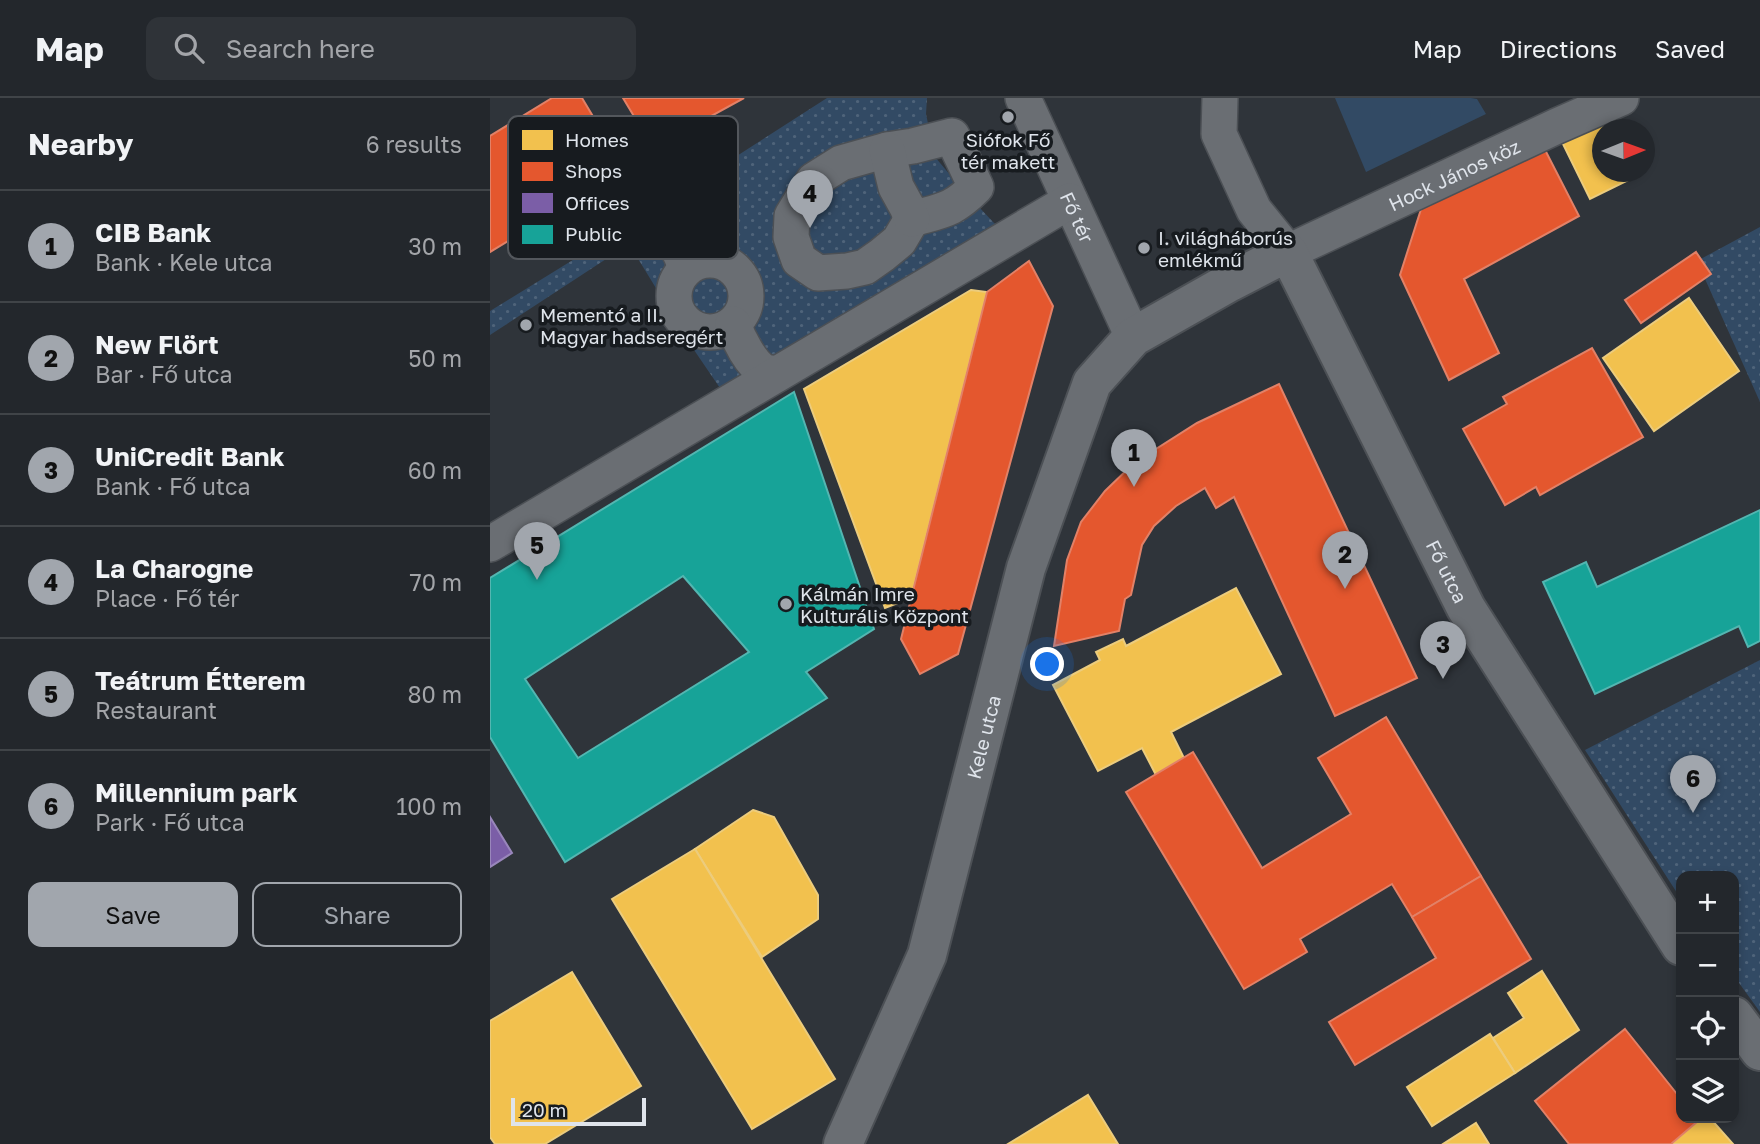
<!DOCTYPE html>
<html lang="en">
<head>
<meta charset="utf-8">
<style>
  :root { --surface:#23272c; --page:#2f3338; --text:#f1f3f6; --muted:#a3a5a9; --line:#404448; --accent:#a1a6ad }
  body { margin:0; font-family:"Golos Text",sans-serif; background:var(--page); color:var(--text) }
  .controls { position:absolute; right:21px; bottom:21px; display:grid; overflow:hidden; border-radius:14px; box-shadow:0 4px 10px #0003 }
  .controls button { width:63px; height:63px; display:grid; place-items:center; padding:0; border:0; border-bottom:2px solid var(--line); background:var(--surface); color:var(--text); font:35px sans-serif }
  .compass { position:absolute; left:1102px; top:21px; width:63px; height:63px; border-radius:50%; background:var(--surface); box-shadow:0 4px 10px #0003; rotate:89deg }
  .scale { position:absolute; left:21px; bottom:18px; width:135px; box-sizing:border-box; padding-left:7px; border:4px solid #dfe4eb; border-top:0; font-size:19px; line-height:24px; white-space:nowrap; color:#dfe4eb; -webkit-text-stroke:5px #171b1f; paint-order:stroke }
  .you { position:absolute; left:558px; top:567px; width:24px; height:24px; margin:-18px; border:5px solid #fff; border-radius:50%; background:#1a73e8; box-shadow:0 0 0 10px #1a73e833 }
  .badge { display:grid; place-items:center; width:46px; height:46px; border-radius:50%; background:var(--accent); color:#111; font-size:23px; font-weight:700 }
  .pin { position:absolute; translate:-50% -58px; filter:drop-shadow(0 2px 4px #0008) }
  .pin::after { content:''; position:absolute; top:37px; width:24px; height:21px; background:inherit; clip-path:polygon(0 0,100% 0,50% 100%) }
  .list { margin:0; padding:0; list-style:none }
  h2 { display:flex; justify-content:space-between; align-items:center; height:91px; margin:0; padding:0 28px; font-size:30px }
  h2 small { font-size:23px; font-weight:400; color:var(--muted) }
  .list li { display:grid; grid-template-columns:46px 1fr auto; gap:21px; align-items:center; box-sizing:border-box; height:112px; padding:0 28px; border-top:2px solid var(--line) }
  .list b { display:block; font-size:26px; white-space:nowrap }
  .list p { margin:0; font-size:23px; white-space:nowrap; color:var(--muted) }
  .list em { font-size:23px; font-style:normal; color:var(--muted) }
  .actions { display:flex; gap:14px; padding:21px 28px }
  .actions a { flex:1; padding:16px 0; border:2px solid var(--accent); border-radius:14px; text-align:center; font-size:24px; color:var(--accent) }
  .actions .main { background:var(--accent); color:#111 }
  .icon { flex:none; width:38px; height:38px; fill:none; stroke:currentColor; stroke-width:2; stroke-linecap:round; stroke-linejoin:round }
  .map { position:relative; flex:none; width:1270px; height:1046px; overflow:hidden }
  header { display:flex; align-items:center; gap:42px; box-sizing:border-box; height:98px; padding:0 35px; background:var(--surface); border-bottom:2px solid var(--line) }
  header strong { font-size:33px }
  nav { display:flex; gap:38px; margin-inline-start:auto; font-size:24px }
  .search { width:490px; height:63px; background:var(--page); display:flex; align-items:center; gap:18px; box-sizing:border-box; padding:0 24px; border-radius:14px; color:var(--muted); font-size:26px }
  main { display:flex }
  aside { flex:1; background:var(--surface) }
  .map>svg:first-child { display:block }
  .grass { fill:#324a64 }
  .park { fill:url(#park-dots) }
  .homes { fill:#f2c14e; stroke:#eccc7d; stroke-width:2 }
  .shops { fill:#e4572e; stroke:#e28167; stroke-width:2 }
  .offices { fill:#7b5ea7; stroke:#9986bb; stroke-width:2 }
  .public { fill:#17a398; stroke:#53b6b1; stroke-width:2; fill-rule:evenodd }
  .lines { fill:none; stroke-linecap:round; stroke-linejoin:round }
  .pedestrian-casing { stroke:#4c5055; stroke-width:38 }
  .minor-casing { stroke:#4c5055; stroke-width:42 }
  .pedestrian { stroke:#6a6e73; stroke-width:35 }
  .minor { stroke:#6a6e73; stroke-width:38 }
  .poi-dot { fill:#a1a6ad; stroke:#171b1f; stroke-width:2.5 }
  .labels { text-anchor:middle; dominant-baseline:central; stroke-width:7; stroke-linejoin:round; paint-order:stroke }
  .poi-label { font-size:19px; fill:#dfe4eb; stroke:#171b1f; text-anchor:start }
  .street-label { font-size:19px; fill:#dfe4eb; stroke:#171b1f }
  .key { fill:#171b1f; stroke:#53575c; stroke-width:2 }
  .key-label { font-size:19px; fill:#dfe4eb }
</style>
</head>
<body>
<header>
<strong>Map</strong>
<div class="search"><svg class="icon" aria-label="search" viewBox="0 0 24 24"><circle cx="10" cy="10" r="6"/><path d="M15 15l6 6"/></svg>Search here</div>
<nav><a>Map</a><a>Directions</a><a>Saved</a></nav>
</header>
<main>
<aside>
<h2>Nearby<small>6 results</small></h2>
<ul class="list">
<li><span class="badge">1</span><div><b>CIB Bank</b><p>Bank · Kele utca</p></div><em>30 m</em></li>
<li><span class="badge">2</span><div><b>New Flört</b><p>Bar · Fő utca</p></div><em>50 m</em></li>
<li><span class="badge">3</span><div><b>UniCredit Bank</b><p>Bank · Fő utca</p></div><em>60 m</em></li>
<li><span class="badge">4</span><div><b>La Charogne</b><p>Place · Fő tér</p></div><em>70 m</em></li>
<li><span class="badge">5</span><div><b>Teátrum Étterem</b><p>Restaurant</p></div><em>80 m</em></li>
<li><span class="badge">6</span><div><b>Millennium park</b><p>Park · Fő utca</p></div><em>100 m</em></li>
</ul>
<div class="actions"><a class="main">Save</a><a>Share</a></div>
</aside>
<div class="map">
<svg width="1270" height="1046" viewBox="0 0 1270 1046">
  <defs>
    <pattern id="park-dots" width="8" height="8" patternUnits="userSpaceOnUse" patternTransform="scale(1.75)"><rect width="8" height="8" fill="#324a64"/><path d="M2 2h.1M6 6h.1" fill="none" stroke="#4f647a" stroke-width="1.8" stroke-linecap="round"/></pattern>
  </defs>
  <rect width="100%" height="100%" fill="#2f343a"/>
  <!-- grass -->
  <path class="grass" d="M 845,0 L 981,0 L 987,1 L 996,16 L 876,74 Z"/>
  <!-- park -->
  <g class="park">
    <path d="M 337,0 L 437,0 L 436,16 L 445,59 L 472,91 L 504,125 L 535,141 L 247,315 L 202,249 L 139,146 L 0,237 L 0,213 L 138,128 Z"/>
    <path d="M 1270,129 L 1270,304 L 1207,163 Z"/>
    <path d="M 1270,562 L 1270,914 L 1244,878 L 1244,778 L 1191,778 L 1191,801 L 1095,652 Z"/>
  </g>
  <!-- homes -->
  <g class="homes">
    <path d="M 1125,18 L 1132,32 L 1112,32 L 1112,74 L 1153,74 L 1153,75 L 1100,101 L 1072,44 Z"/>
    <path d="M 481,192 L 497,194 L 421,500 L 395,510 L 314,291 Z"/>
    <path d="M 1199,200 L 1249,273 L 1164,333 L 1113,260 Z"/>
    <path d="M 746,490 L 791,576 L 681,634 L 694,660 L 666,677 L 652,650 L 608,673 L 563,587 L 610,562 L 606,554 L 633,541 L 636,548 Z"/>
    <path d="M 263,712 L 284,719 L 328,797 L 328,821 L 272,859 L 205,751 Z"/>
    <path d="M 205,751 L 345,981 L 262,1031 L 122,801 Z"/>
    <path d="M 1052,873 L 1089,932 L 1025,975 L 1003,940 L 1034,920 L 1018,895 Z"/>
    <path d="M 82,874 L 151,988 L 55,1046 L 5,1046 L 0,1039 L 0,923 Z"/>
    <path d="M 1000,936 L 1025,975 L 942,1028 L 917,989 Z"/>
    <path d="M 598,997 L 628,1046 L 518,1046 Z"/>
    <path d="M 1211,1020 L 1220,1020 L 1243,1046 L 1181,1046 Z"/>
    <path d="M 986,1025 L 999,1046 L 953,1046 Z"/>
  </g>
  <!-- shops -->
  <g class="shops">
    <path d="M 62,0 L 92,0 L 135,72 L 0,154 L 0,38 Z"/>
    <path d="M 133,0 L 254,0 L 163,50 Z"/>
    <path d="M 1051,44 L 1089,118 L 974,181 L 1009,255 L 959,282 L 910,177 L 933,105 Z"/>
    <path d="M 1206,154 L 1221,176 L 1151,225 L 1135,202 Z"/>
    <path d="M 539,163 L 563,208 L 468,556 L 430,576 L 411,541 L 497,194 Z"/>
    <path d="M 1102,250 L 1153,339 L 1050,397 L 1046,389 L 1015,407 L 973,331 L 1017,306 L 1013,299 Z"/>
    <path d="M 789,286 L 927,580 L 845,618 L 744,399 L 726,410 L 715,390 L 686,408 L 664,428 L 652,447 L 641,497 L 635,501 L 629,533 L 564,548 L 577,462 L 591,424 L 615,393 L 644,365 L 707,325 Z"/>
    <path d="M 896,619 L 991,778 L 922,819 L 902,786 L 810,841 L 817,854 L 754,891 L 636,694 L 703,654 L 772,770 L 861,716 L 828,660 Z"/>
    <path d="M 991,778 L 1041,861 L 865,967 L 839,924 L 946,860 L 922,819 Z"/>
    <path d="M 1135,931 L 1191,1001 L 1191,1020 L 1206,1020 L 1208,1023 L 1181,1046 L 1079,1046 L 1045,1003 Z"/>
  </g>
  <!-- offices -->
  <path class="offices" d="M 0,719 L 22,755 L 0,769 Z"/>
  <!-- public -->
  <g class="public">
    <path d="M 304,294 L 384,531 L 316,574 L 337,600 L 75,764 L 0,639 L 0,480 ZM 193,478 L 259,554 L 88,660 L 35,581 Z"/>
    <path d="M 1270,412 L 1270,543 L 1258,549 L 1249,528 L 1105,596 L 1053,484 L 1096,464 L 1107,489 Z"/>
  </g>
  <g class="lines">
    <defs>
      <g id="pedestrian">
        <path id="s1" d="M 533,0 L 643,239"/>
        <path id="s2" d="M 730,0 L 729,36 L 764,112 L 798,154 L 1067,28 L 1131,0"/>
        <path d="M 462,38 L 486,89 C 462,113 453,112 422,121 L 409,143 L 392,157 L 375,169 L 357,173 L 328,175 L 309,162 L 301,139 L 302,118 L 324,82 L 351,65 L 397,52 L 423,48 Z"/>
        <path d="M 397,52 L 406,89 L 417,109 L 422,121"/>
        <path d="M 160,93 L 191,157 L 196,170"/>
        <circle cx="220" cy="198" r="36"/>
        <path d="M 243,226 C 248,240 261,267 275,274 C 276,274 286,276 287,276"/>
        <path d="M 0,446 L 580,103"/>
      </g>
      <g id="minor">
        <path d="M 1244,918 L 1270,953"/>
        <path id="s3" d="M 353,1046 L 437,857 L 536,470 L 602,285 L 643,239 L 740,184 L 798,154 L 976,510 L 1191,848"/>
      </g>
    </defs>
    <!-- pedestrian casing -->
    <use href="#pedestrian" class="pedestrian-casing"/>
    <!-- minor casing -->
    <use href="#minor" class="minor-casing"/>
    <!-- pedestrian -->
    <use href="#pedestrian" class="pedestrian"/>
    <!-- minor -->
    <use href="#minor" class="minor"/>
  </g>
  <!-- markers -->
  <g class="poi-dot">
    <circle cx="518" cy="19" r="7"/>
    <circle cx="654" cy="150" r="7"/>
    <circle cx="36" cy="227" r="7"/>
    <circle cx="296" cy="506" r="7"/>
  </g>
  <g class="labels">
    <!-- poi labels -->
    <g class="poi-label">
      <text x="518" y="41" text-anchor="middle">Siófok Fő<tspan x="518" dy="22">tér makett</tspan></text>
      <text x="668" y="139">I. világháborús<tspan x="668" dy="22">emlékmű</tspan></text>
      <text x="50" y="216">Mementó a II.<tspan x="50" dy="22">Magyar hadseregért</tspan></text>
      <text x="310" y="495">Kálmán Imre<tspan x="310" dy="22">Kulturális Központ</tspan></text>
    </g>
    <!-- street labels -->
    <g class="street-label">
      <text stroke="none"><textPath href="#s2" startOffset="357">Hock János köz</textPath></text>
      <text stroke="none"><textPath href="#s1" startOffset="131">Fő tér</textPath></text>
      <text stroke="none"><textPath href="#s3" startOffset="1398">Fő utca</textPath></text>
      <text stroke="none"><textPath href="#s3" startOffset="432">Kele utca</textPath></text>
    </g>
  </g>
  <!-- legend -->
  <rect x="18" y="18" width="230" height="143" rx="10" class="key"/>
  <rect x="32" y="32" width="31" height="20" fill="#f2c14e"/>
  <rect x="32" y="64" width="31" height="19" fill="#e4572e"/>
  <rect x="32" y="95" width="31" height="20" fill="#7b5ea7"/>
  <rect x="32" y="127" width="31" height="19" fill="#17a398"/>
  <g class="key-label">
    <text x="75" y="49">Homes</text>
    <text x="75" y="80">Shops</text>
    <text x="75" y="112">Offices</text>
    <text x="75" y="143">Public</text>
  </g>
</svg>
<div class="controls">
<button>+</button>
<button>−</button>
<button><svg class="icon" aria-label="locate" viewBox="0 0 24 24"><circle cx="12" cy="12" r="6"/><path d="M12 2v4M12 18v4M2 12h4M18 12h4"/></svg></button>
<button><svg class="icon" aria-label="layers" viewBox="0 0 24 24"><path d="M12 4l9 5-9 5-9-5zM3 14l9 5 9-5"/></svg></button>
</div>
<svg class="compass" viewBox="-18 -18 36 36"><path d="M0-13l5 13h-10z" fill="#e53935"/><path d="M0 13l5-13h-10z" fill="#a3a5a9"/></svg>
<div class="scale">20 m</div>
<div class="you"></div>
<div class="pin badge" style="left:644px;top:389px">1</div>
<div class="pin badge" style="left:855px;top:491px">2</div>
<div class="pin badge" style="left:953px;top:581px">3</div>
<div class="pin badge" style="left:320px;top:130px">4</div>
<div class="pin badge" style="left:47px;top:482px">5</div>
<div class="pin badge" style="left:1203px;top:715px">6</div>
</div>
</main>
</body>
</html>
